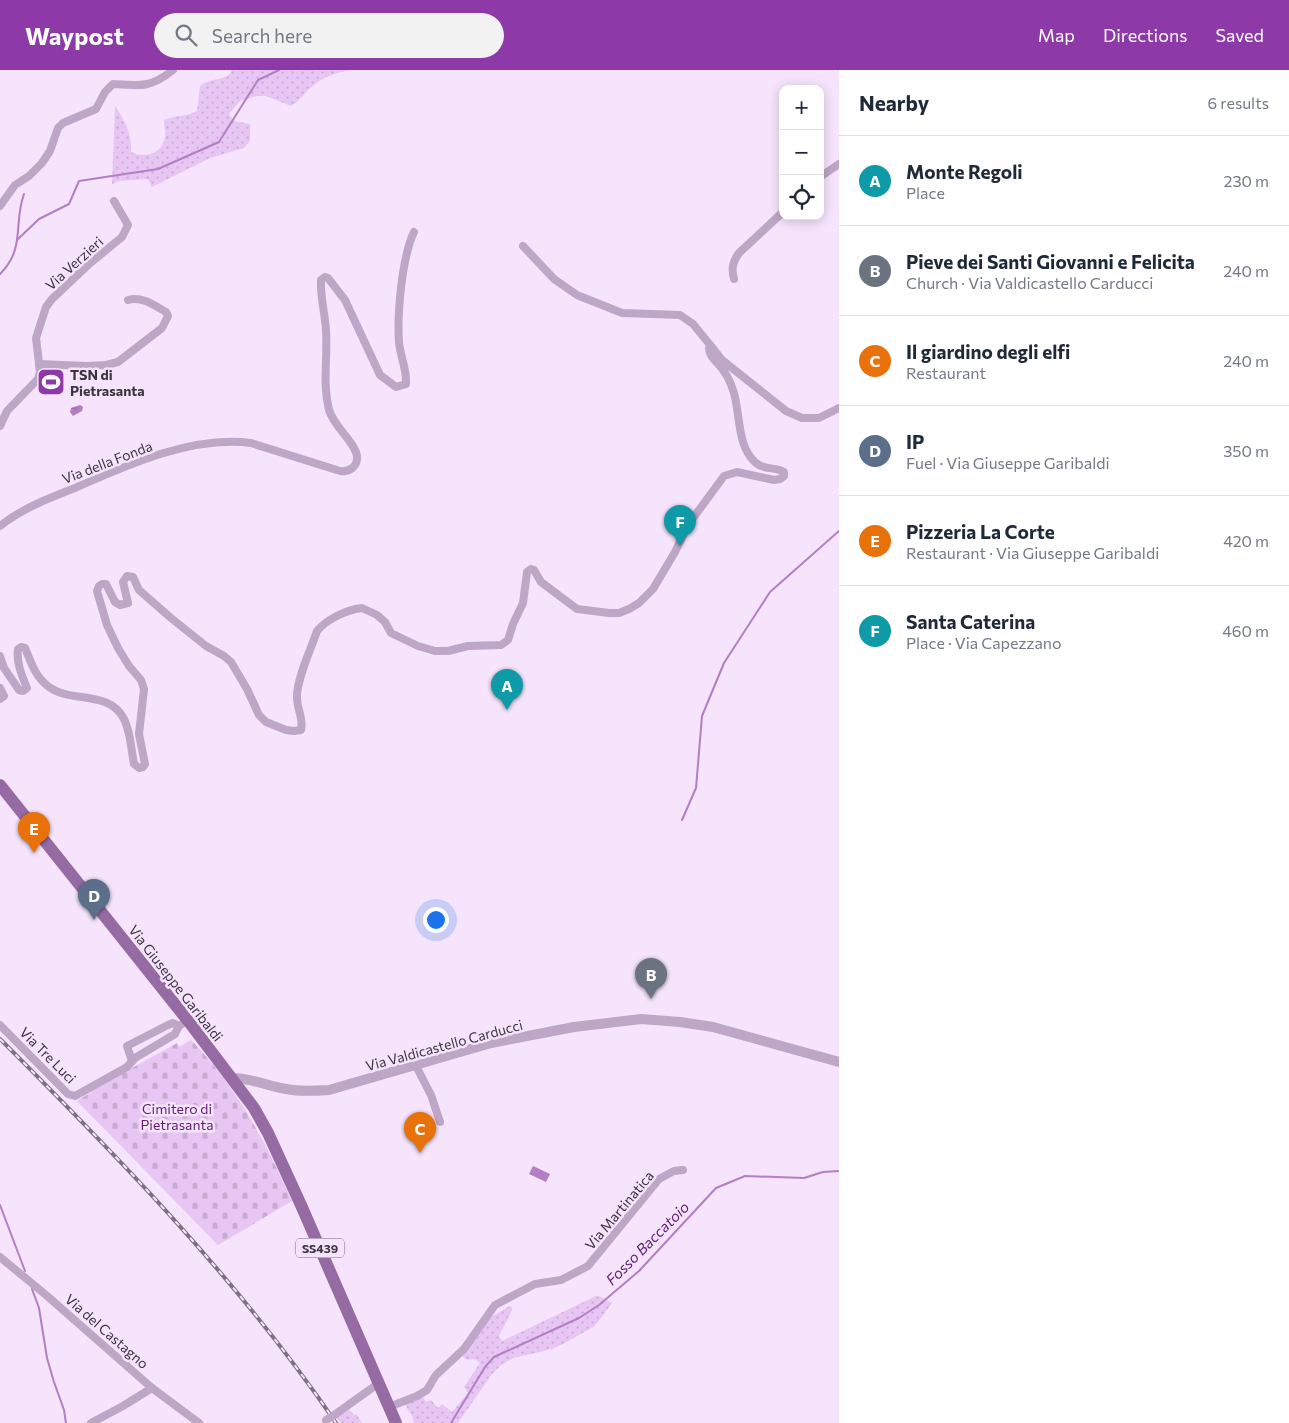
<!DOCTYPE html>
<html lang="en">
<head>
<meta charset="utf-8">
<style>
  :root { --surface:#fff; --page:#f2f2f3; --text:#1f2937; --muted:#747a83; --line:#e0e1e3; --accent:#8d39a7 }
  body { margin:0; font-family:Commissioner,sans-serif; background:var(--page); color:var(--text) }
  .controls { position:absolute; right:15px; top:15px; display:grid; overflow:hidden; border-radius:10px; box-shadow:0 2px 12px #0003 }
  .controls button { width:45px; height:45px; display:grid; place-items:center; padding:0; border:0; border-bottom:1px solid var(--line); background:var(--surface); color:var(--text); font:25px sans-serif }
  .you { position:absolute; left:435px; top:849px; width:18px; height:18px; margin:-12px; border:4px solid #fff; border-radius:50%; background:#1a73e8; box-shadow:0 0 0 8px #1a73e833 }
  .badge { display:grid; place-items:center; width:32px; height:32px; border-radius:50%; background:var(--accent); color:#fff; font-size:16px; font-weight:700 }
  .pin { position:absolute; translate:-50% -41px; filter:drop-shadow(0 1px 2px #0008) }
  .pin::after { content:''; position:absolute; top:26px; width:18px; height:15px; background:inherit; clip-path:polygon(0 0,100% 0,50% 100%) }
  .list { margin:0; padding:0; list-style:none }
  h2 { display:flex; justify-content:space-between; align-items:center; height:65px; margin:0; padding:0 20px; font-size:21px }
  h2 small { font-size:16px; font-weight:400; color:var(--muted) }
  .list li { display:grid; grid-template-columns:32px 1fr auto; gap:15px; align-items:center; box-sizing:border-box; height:90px; padding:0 20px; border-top:1px solid var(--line) }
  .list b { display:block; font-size:19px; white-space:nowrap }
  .list p { margin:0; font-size:16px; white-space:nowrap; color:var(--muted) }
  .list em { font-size:16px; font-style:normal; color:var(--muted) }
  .icon { flex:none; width:28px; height:28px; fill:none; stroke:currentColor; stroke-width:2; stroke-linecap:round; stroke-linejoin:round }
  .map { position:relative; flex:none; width:839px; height:1353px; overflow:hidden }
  header { display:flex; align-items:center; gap:30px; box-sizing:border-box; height:70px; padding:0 25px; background:var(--accent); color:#fff }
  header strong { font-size:24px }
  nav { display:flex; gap:28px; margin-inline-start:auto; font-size:18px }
  .search { width:350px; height:45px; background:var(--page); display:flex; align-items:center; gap:12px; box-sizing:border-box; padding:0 18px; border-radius:28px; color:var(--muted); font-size:19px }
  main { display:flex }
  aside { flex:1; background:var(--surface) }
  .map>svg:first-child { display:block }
  .grass { fill:url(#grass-dots) }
  .cemetery { fill:url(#cemetery-stones) }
  .pitch { fill:#e7c6f3 }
  .water { fill:url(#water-ripples) }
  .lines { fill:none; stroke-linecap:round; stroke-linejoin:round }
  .stream { stroke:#b37ec4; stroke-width:2 }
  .minor { stroke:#bea6c6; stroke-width:8 }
  .tertiary { stroke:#bea6c6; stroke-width:10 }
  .primary { stroke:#966ba4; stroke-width:12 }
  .rail-casing { stroke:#7b717f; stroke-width:4 }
  .rail { stroke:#f5e4fb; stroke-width:2; stroke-dasharray:5.5; stroke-linecap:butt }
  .minor-bridge { stroke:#bea6c6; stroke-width:8 }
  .labels { text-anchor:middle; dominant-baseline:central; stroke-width:5; stroke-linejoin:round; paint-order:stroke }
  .shield { fill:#f5e4fb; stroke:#746a77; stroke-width:1 }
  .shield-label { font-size:12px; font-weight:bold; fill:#3c353e }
  .street-label { font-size:14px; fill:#3c353e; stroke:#f5e4fb }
  .poi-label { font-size:14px; font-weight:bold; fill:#3c353e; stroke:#f5e4fb; text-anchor:start }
  .park-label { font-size:14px; fill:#5f1d72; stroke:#f5e4fb }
  .water-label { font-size:15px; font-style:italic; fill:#5e1c71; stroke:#f5e4fb }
</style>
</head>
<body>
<header>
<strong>Waypost</strong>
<div class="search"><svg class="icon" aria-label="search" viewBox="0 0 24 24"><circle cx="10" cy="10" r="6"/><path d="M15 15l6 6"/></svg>Search here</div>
<nav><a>Map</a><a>Directions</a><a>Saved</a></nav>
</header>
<main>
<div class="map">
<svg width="839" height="1353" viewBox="0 0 839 1353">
  <defs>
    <pattern id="grass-dots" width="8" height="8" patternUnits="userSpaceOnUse" patternTransform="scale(1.25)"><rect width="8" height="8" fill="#e7c6f3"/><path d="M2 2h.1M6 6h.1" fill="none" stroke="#c7abd1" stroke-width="1.8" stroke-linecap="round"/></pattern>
    <pattern id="cemetery-stones" width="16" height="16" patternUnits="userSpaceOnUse" patternTransform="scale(1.25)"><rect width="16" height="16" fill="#e7c6f3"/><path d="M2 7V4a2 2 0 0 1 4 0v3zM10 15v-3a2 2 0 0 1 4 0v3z" fill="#c7abd1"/></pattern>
    <pattern id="water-ripples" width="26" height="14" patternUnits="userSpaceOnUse" patternTransform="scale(1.25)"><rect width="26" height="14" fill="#b37ec4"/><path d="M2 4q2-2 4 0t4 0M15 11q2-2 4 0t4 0" fill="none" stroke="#9368a1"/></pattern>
  </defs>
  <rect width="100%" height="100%" fill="#f5e4fb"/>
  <!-- grass -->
  <g class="grass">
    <path d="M 231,0 L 350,0 C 334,3 321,8 309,19 C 303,26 299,31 291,36 L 266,26 L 257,26 L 240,31 L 229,44 L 234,51 L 250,54 L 250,71 L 244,78 L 210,88 L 152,117 L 148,109 L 120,111 L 112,114 L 115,36 C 125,50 132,65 131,82 C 144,89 163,84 165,67 C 166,62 164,55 164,50 C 175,45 186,47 197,41 L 200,16 C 213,6 219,13 231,3 Z"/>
    <path d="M 596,1226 L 602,1227 L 612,1233 L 598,1252 L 593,1257 L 565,1273 L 552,1279 L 513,1288 L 501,1295 L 492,1304 L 458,1353 L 414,1353 L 413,1348 L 405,1334 L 423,1327 L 426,1332 L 431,1330 L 438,1338 L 442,1334 L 452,1342 L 468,1323 L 464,1317 L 480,1293 L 474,1289 L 467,1290 L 462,1286 L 487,1249 L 510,1236 L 512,1237 L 512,1240 L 499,1266 L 502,1271 Z"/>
    <path d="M 349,1339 L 354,1345 L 356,1344 L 362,1353 L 341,1353 L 336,1347 Z"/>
  </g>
  <!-- cemetery -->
  <path class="cemetery" d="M 191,970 C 237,1017 266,1073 292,1131 L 218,1175 L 77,1031 L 107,1012 L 177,973 L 179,977 Z"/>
  <!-- pitch -->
  <path class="pitch" d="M 46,301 L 55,301 L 56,323 L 47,323 Z"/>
  <!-- water -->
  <g class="water">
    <path d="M 80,335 L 83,337 L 82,341 L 73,346 L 70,342 L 71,338 Z"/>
    <path d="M 533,1096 L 550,1104 L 546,1112 L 529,1104 Z"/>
  </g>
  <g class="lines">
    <!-- stream -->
    <g class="stream">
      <path d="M 17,170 L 39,149 L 69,134 L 79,111 L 158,99 L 219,72 L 258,10 L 279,0"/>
      <path d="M 0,204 C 26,178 13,154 24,124"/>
      <path d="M 682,750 L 696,718 L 702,646 L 724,593 L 770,522 L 839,461"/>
      <path d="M 0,1135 L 25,1201"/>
      <path d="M 32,1219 L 39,1238 L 47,1288 L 54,1312 L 64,1340 L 66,1353"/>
      <path d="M 451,1353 L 485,1297 L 494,1287 L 579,1248 L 599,1235 L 639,1201 L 716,1118 L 745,1106 L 804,1108 L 823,1102 L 839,1101"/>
    </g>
    <!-- minor -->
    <g class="minor">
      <path d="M 820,107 L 839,94"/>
      <path d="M 0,136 L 15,115 L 29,106 L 42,93 L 50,81 L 58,58 L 63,53 L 96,39 L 105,22 L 113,14 C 140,16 151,18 173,0"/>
      <path d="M 523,176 L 554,209 L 577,225 L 622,243 L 680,245 L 693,254 L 711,276"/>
      <path d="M 734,209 C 731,198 733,191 739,183 L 783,142"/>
      <path d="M 39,294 L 87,296 L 106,295 L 118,292 L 162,258 L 168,246 L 166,242 C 154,235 142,226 128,230"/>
      <path d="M 0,356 L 7,341 L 38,309 L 40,302 L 36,268 L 46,237 L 52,229 L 88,195 L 122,167 L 128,155 L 114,131"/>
      <path d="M 0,456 C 21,439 49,428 75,418 C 127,395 193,365 251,373 L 340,401 C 349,402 358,397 357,386 C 355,372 334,357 329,340 C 322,311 328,289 326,260 C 325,244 320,226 321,210 L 325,207 L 328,208 L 345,230 L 380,305 L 396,317 L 406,314 C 407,299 400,286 399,272 C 397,244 402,187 414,162"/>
      <path d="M 0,586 L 4,598 L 19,620 L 23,621 L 27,618 C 22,606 16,592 18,579 L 21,577 L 25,578 C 31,592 35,607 49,617 C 71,633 110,620 124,649 C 131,663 131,680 134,694 L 139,698 L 143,697 L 145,694 L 139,664 L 144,619 L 141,610 L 129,596 L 118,578 L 107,555 L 97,521 L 99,516 L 102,514 L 106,514 L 115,532 L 120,535 L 128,533 L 123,512 L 127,506 L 133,507 L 139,520 L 171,548 L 206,576 L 224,586 L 231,592 L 247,619 L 259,645 L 266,652 L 286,660 L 294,661 L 301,660 C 304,649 296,637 297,625 C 298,606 311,579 317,561 C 327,549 346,540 362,538 L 377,545 L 385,552 L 391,563 L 418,576 L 435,581 L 448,581 L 468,576 L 501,575 L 508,570 L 513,554 L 523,533 L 527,502 L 531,499 L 534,500 L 541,512 L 577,539 L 609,543 L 619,543 L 629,539 L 639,533 L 653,519 L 675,482 L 688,455 L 724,406 L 737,402 L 774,410 L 780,409 L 784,406 L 784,402 C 775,396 765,401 756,393 C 736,376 741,343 733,320 C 731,314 727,305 723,300 C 718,292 709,288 709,278 L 711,276 L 722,290 L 786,341 L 802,348 L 819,348 L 839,338"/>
      <path d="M 0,618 L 4,626 L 0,629"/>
      <path d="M 0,955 L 68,1024 L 75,1026 L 127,997 L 135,988 L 175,964 L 179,956"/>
      <path d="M 132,991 L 127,976 L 168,955 L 173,953 L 179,956 L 182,954"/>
      <path d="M 416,996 L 431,1025 L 440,1052"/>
      <path d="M 0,1187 L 46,1225 L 152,1318 L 199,1353"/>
      <path d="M 389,1337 L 417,1326 L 427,1320 L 436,1305 L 464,1279 L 495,1235 L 535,1214 L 561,1210 L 588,1196 L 659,1109 L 674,1101 L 683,1100"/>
      <path d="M 337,1343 L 379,1313"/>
      <path d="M 91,1353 L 123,1336 L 152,1318"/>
    </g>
    <!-- tertiary -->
    <path class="tertiary" d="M 232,1008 C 251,1008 268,1016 286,1019 C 300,1022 315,1021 329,1020 L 491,973 L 574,957 L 641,949 L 680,952 L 713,957 L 839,992"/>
    <!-- primary -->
    <path class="primary" d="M 0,715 L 189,952 L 254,1038 L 268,1063 L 301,1135 L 396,1353"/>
    <defs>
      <path id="rail" d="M 0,969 C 120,1089 240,1212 336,1353"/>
    </defs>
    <!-- rail casing -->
    <use href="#rail" class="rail-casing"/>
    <!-- rail -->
    <use href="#rail" class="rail"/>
    <!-- minor-bridge -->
    <path class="minor-bridge" d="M 326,1350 L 337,1343"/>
  </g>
  <!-- icons -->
  <defs>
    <symbol id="stadium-square" viewBox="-11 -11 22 22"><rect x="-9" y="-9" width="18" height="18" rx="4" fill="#8d39a7" stroke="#f5e4fb"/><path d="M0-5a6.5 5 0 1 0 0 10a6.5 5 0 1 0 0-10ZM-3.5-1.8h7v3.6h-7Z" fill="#fff"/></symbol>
  </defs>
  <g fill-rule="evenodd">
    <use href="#stadium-square" x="35" y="296" width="32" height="32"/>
  </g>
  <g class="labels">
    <!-- shield labels -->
    <rect class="shield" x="296" y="1168.5" width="48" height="19" rx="4"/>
    <g class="shield-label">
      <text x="320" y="1178">SS439</text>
    </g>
    <!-- street labels -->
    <g class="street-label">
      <text transform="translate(74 193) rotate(-42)">Via Verzieri</text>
      <text transform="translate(107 392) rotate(-21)">Via della Fonda</text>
      <text transform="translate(176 913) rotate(52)">Via Giuseppe Garibaldi</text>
      <text transform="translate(444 975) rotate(-15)">Via Valdicastello Carducci</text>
      <text transform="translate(48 985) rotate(45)">Via Tre Luci</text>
      <text transform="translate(619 1140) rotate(-50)">Via Martinatica</text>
      <text transform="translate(107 1261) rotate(41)">Via del Castagno</text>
    </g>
    <!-- poi labels -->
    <g class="poi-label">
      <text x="70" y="304">TSN di<tspan x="70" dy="16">Pietrasanta</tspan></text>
    </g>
    <!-- park labels -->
    <g class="park-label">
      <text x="177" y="1038">Cimitero di<tspan x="177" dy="16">Pietrasanta</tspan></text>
    </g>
    <!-- water labels -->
    <g class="water-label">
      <text transform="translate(647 1173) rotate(-45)">Fosso Baccatoio</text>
    </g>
  </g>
</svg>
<div class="controls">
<button>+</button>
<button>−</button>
<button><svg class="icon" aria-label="locate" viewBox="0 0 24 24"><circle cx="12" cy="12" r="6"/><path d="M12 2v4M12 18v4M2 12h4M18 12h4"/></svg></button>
</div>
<div class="you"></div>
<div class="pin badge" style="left:507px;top:640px;background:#0f9aa8">A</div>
<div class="pin badge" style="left:651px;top:929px;background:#6b7280">B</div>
<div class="pin badge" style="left:420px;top:1083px;background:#e8710a">C</div>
<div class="pin badge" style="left:94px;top:850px;background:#5c6f8a">D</div>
<div class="pin badge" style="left:34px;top:783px;background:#e8710a">E</div>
<div class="pin badge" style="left:680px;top:476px;background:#0f9aa8">F</div>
</div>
<aside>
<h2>Nearby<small>6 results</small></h2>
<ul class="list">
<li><span class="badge" style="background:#0f9aa8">A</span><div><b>Monte Regoli</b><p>Place</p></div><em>230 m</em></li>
<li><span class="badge" style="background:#6b7280">B</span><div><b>Pieve dei Santi Giovanni e Felicita</b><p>Church · Via Valdicastello Carducci</p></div><em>240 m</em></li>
<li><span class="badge" style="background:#e8710a">C</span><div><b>Il giardino degli elfi</b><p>Restaurant</p></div><em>240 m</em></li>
<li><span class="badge" style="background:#5c6f8a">D</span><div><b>IP</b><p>Fuel · Via Giuseppe Garibaldi</p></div><em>350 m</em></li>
<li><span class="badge" style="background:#e8710a">E</span><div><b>Pizzeria La Corte</b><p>Restaurant · Via Giuseppe Garibaldi</p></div><em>420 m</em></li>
<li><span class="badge" style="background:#0f9aa8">F</span><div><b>Santa Caterina</b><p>Place · Via Capezzano</p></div><em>460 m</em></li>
</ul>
</aside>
</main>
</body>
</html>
